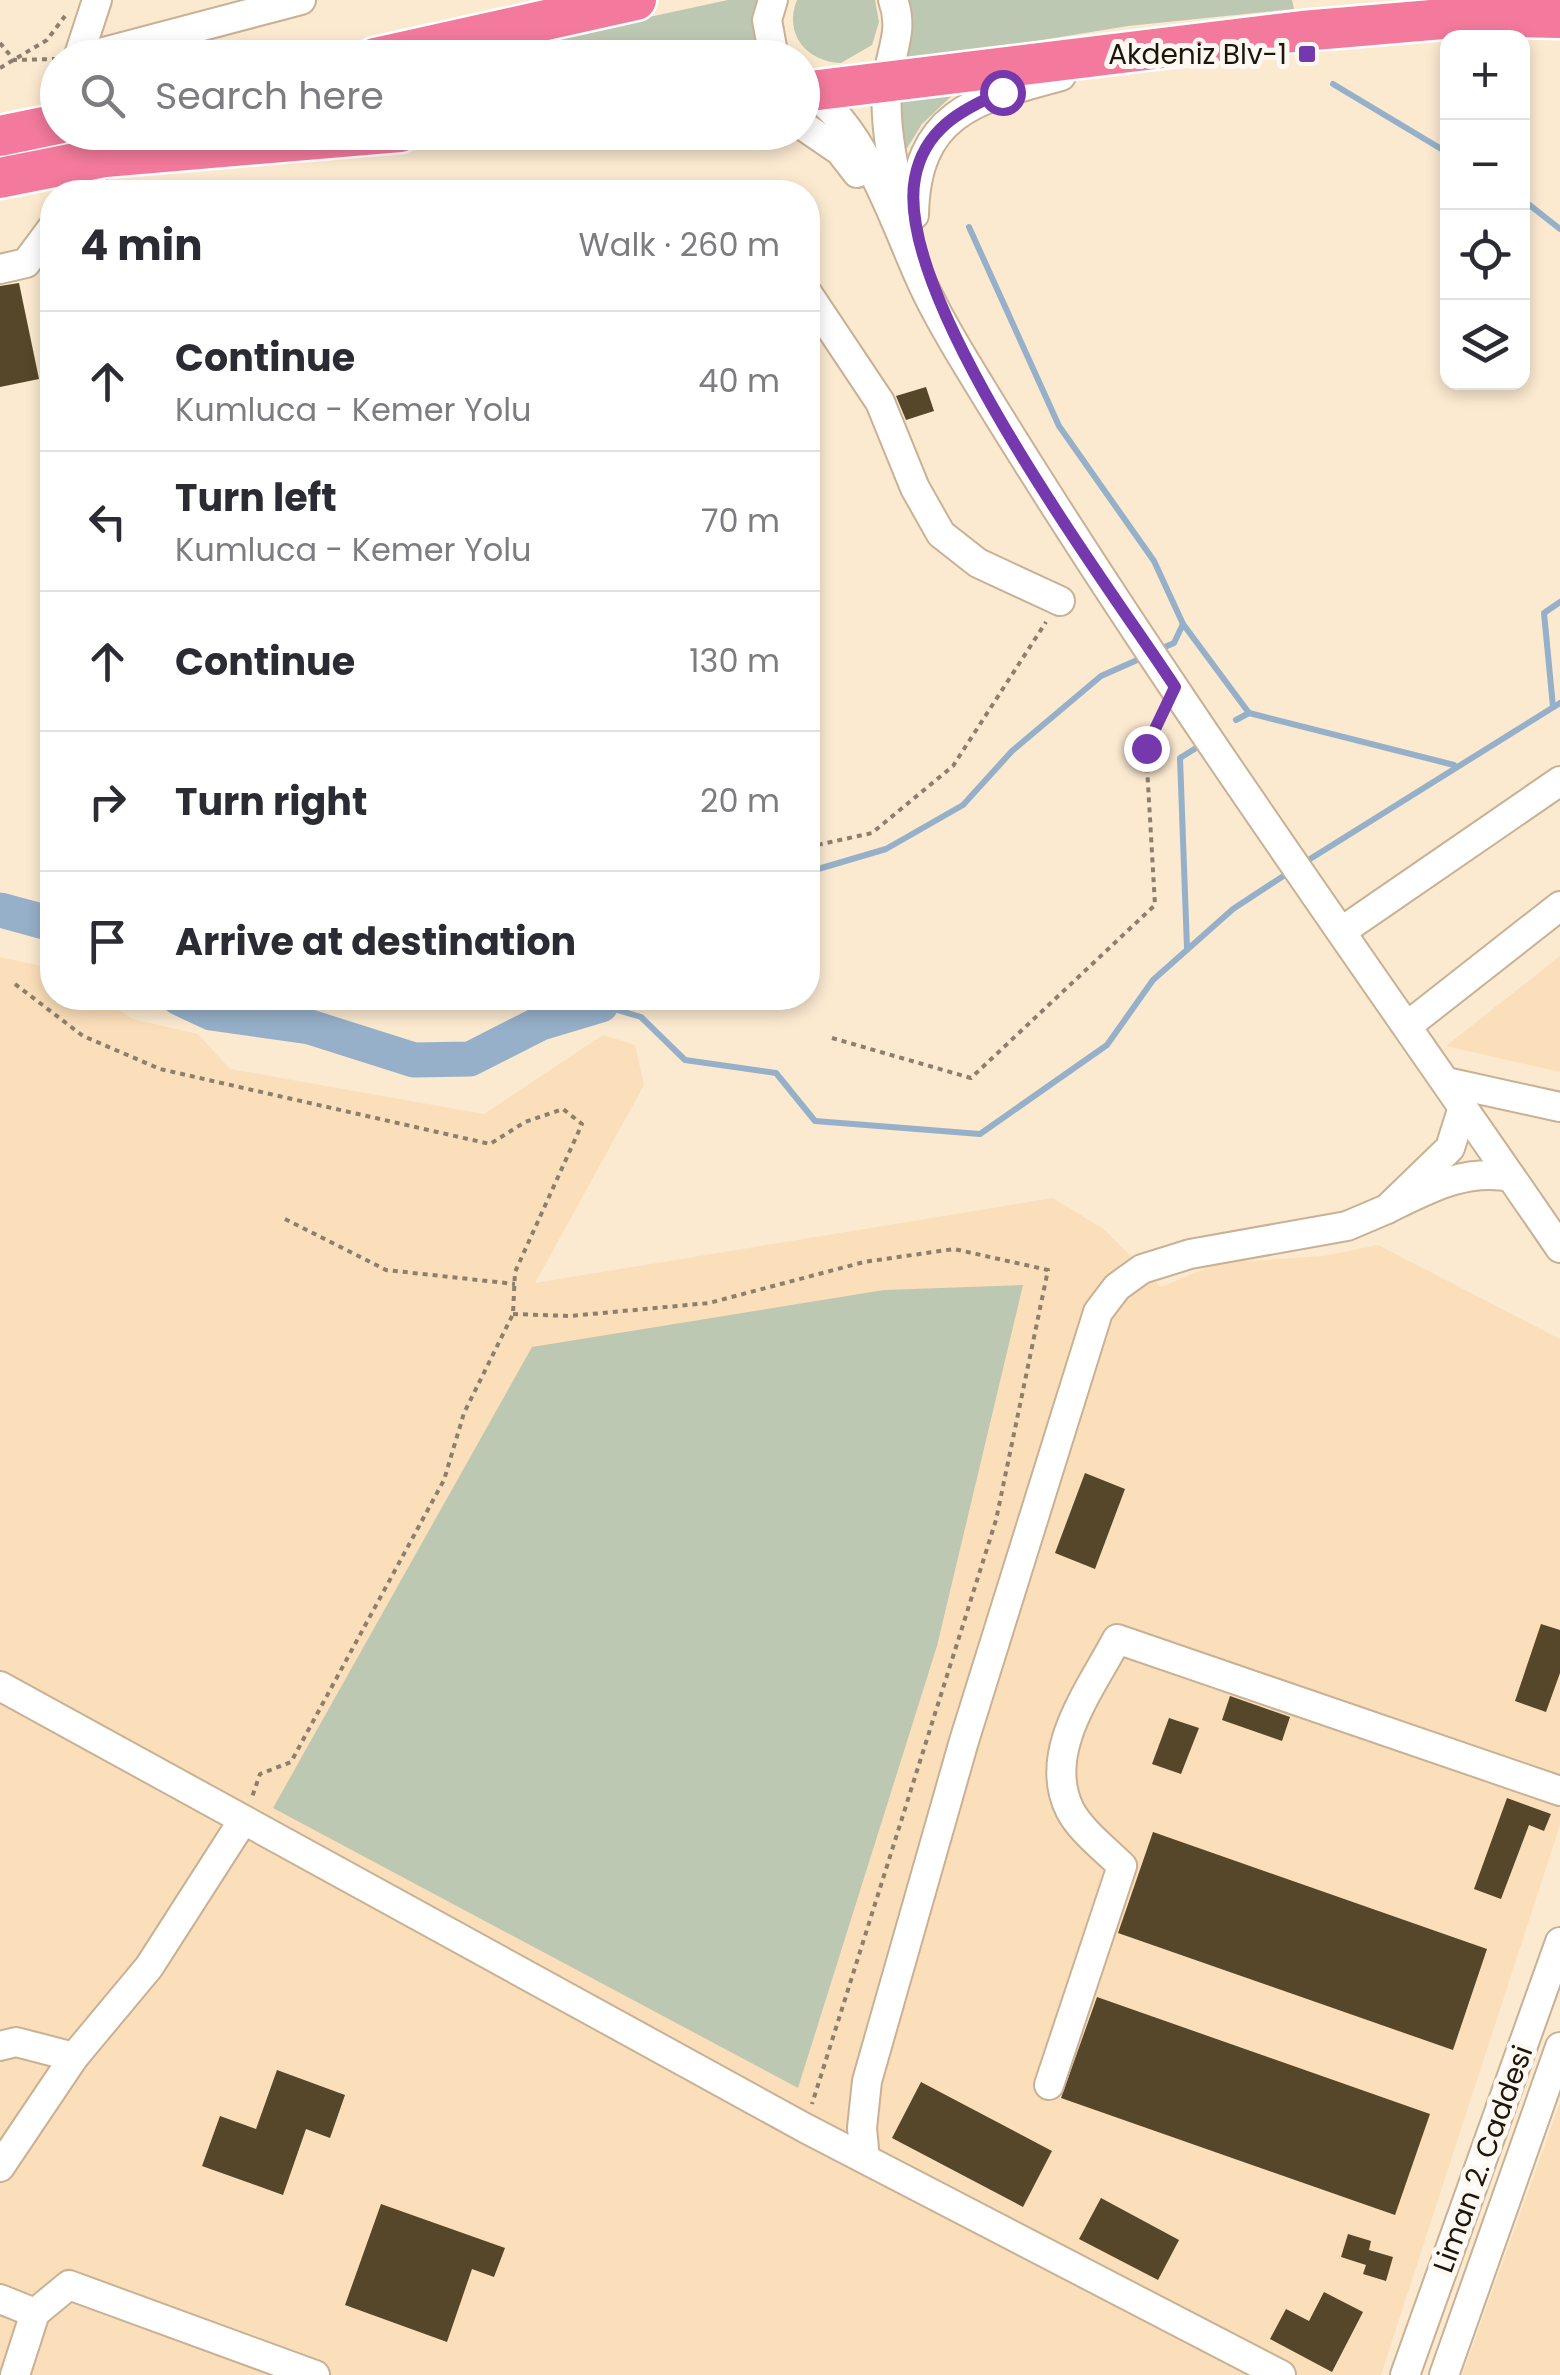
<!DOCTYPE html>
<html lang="en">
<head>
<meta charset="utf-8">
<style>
  :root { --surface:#fff; --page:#f2f2f3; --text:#2b2b33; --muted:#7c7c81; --line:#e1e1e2 }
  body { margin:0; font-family:Poppins,sans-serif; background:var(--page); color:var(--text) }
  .controls { position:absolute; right:30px; top:30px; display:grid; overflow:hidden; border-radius:20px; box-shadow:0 5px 15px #0003 }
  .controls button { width:90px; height:90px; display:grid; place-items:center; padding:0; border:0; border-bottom:2px solid var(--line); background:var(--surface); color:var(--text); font:50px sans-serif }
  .stop { position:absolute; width:30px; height:30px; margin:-22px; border:8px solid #7638ad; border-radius:50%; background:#fff }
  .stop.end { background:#7638ad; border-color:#fff; box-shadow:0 2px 10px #0008 }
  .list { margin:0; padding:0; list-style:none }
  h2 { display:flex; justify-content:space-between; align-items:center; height:130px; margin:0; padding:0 40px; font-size:42px }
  h2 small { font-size:32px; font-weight:400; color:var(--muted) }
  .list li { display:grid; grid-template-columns:65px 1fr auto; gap:30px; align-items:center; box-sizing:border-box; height:140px; padding:0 40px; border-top:2px solid var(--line) }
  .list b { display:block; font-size:38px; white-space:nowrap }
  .list p { margin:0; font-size:32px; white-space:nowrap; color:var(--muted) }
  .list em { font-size:32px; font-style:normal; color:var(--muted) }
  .icon { flex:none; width:55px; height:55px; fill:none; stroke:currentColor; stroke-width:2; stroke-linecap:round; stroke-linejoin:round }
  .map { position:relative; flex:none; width:1560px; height:2375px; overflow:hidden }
  .search { position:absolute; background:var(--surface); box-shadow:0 5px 15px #0003; left:40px; top:40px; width:780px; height:110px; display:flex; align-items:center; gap:25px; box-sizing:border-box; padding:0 35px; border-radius:55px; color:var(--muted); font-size:38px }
  .panel { position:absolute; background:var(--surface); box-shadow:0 5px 15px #0003; left:40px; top:180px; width:780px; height:830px; border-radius:40px }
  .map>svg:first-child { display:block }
  .built { fill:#fbdfba }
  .green { fill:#bdc8b3 }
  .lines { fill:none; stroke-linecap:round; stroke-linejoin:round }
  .stream { stroke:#96b0c9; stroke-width:6 }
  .river { stroke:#96b0c9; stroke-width:35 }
  .building { fill:#56462a }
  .minor-casing { stroke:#c8b194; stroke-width:32 }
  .highway-casing { stroke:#fff; stroke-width:45 }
  .path { stroke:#8c7f6d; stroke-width:4; stroke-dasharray:5 5; stroke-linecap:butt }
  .minor { stroke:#fff; stroke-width:28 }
  .highway { stroke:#f37a9c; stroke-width:40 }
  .route { stroke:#7638ad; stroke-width:12 }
  .poi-dot { fill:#7638ad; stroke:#fdf8f2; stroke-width:4 }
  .labels { text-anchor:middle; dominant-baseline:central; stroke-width:10; stroke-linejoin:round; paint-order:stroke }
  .poi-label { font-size:28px; fill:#1f160b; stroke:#fdf8f2; text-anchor:end }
  .street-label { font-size:28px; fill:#1f160b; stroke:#fdf8f2 }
</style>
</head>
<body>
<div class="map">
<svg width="1560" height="2375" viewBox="0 0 1560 2375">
  <rect width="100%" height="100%" fill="#fbe9d0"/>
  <!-- built -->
  <g class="built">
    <path d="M 1560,956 L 1560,1072 L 1446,1046 Z"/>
    <path d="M 0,957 L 52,968 L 52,998 L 100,998 L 133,1019 L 198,1034 L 230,1069 L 484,1114 L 603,1035 L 635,1045 L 644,1085 L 535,1283 L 1053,1198 L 1105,1230 L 1161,1287 L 1219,1263 L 1324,1256 L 1378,1245 L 1560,1339 L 1560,1825 L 1381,2375 L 0,2375 Z"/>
    <path d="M 1560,2103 L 1560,2375 L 1462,2375 Z"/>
  </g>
  <!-- green -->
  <g class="green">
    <path d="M 728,0 L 757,0 L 753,27 L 760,57 L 459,58 Z"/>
    <path d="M 797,0 L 875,0 L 879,22 L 872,45 L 841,63 C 807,62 783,34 797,0 Z"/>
    <path d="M 905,0 L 1292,0 L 1294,9 L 1128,26 L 907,62 L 910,30 Z"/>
    <path d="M 956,92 L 922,124 L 901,158 L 895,101 Z"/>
    <path d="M 1023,1285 L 937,1646 L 798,2088 L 273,1808 L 532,1347 L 884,1290 Z"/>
  </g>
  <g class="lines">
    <!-- stream -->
    <g class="stream">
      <path d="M 1333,84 L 1448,153"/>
      <path d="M 1522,199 L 1560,229"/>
      <path d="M 969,227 L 1059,426 L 1154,561 L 1183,624 L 1174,643 L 1160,649"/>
      <path d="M 1183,624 L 1249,713"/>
      <path d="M 1553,707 L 1544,613 L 1560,602"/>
      <path d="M 1236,720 L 1249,713 L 1454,765"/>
      <path d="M 1302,864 L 1560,703"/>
      <path d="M 808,872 L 886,849 L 963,805 L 1012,751 L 1101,676 L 1144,657"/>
      <path d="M 1187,948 L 1180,758 L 1196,748"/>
      <path d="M 606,998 L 601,1005 L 641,1017 L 685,1060 L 776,1073 L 815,1121 L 980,1134 L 1107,1045 L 1153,980 L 1233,909 L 1291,871"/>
    </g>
    <!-- river -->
    <g class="river">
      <path d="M 0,910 L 52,924"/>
      <path d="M 179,998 L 211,1013 L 310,1027 L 414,1060 L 470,1059 L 541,1023 L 601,1005"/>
    </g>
  </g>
  <!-- building -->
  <g class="building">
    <path d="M 19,283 L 39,379 L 0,387 L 0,286 Z"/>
    <path d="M 926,387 L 934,411 L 906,420 L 896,396 Z"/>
    <path d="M 1085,1473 L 1125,1489 L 1095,1569 L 1055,1553 Z"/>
    <path d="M 1541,1624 L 1560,1630 L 1560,1673 L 1546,1712 L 1515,1701 Z"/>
    <path d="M 1230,1696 L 1290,1717 L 1282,1741 L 1222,1720 Z"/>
    <path d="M 1169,1718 L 1199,1728 L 1181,1774 L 1152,1764 Z"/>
    <path d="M 1507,1798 L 1551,1814 L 1544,1831 L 1529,1825 L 1501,1899 L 1474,1889 Z"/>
    <path d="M 1153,1832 L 1487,1949 L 1453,2050 L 1118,1933 Z"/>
    <path d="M 1097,1997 L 1430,2114 L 1395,2215 L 1061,2098 Z"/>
    <path d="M 277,2070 L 345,2095 L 330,2138 L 306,2129 L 283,2195 L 202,2166 L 220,2116 L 256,2129 Z"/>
    <path d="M 921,2082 L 1052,2151 L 1023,2207 L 892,2138 Z"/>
    <path d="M 1101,2198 L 1179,2240 L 1158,2280 L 1079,2239 Z"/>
    <path d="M 381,2204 L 505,2248 L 494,2277 L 472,2269 L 447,2342 L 345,2305 Z"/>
    <path d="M 1348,2234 L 1371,2241 L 1369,2250 L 1393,2257 L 1386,2281 L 1363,2274 L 1366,2265 L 1341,2257 Z"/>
    <path d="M 1324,2292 L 1363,2312 L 1332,2372 L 1270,2339 L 1286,2309 L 1309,2321 Z"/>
  </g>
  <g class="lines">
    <defs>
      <g id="minor">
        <path d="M 773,0 L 767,20 L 774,58"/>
        <path d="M 893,0 C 905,32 889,53 887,85 C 884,127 893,170 904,210"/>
        <path d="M 78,58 L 97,0"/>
        <path d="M 81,58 L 301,0"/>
        <path d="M 802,87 C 861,118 893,218 919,276 C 932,306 949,335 966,363 C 1150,667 1359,955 1560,1248"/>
        <path d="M 802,125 L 840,151 L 857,173"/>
        <path d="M 78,192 L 105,157"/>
        <path d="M 914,215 C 916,113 975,99 1061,76"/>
        <path d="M 0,269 L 26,263 L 52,228"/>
        <path d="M 808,294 L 880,402 L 915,488 L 941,534 L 978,563 L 1060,601"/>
        <path d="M 1342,931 L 1560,781"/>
        <path d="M 1407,1026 L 1560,906"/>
        <path d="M 1446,1082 L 1560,1107"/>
        <path d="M 1463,1107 L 1450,1148 L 1387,1209 C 1428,1189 1465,1168 1511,1177"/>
        <path d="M 0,1686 L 805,2128 L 1281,2375"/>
        <path d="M 0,2046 L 16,2042 L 74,2057"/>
        <path d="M 1049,2085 L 1122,1866 C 1106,1850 1080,1830 1070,1810 C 1041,1752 1091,1689 1117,1639 L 1560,1791"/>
        <path d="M 865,2159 L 862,2128 L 867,2081 L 964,1741 L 1098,1312 L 1117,1287 L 1142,1269 L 1190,1254 L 1347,1226 L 1387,1209"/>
        <path d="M 0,2167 L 74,2057 L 149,1967 L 242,1822"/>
        <path d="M 0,2299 L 35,2313 L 69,2285 L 315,2375"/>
        <path d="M 15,2375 L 35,2313"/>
        <path d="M 1405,2375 L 1560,1942"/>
        <path d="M 1444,2375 L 1560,2047"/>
      </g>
      <g id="highway">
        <path d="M 375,58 L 636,0"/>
        <path d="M 802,92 L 1302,31 L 1478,16 L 1560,18"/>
        <path d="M 0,136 L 58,124"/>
        <path d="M 0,178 L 105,157 L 400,132"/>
      </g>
    </defs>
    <!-- minor casing -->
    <use href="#minor" class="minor-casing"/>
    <!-- highway casing -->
    <use href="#highway" class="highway-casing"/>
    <!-- path -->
    <g class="path">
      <path d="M 0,43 L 14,60 L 57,59"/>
      <path d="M 0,68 L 47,40 L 65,16"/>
      <path d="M 808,847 L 872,833 L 953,766 L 1046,622"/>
      <path d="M 15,984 L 83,1036 L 160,1069 L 490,1144 L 525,1122 L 563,1109 L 582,1124 L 515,1272 L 513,1314 L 464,1413 L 444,1480 L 291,1762 L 260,1774 L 251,1800"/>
      <path d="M 832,1038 L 971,1078 L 1155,905 L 1146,749 L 1162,714"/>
      <path d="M 285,1219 L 386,1270 L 515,1284"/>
      <path d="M 513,1314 L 570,1316 L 709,1303 L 864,1262 L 954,1249 L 1048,1270 L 996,1520 L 812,2104"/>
    </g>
    <!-- minor -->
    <use href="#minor" class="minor"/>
    <!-- highway -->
    <use href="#highway" class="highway"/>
  </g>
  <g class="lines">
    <!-- route -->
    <path class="route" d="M 1002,92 C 960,110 924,130 915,178 C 892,297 1107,583 1175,687 L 1146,748"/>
  </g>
  <!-- markers -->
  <rect class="poi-dot" x="1297" y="44" width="20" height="20" rx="5"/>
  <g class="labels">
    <!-- poi labels -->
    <g class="poi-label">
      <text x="1287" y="54">Akdeniz Blv-1</text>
    </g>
    <!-- street labels -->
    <g class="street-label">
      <text transform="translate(1483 2159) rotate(-70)">Liman 2. Caddesi</text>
    </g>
  </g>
</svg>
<div class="controls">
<button>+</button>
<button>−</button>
<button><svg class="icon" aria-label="locate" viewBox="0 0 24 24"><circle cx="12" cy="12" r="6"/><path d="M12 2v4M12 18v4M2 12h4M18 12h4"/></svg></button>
<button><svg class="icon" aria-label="layers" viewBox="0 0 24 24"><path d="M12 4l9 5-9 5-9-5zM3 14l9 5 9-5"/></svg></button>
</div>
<div class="stop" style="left:1002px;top:92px"></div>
<div class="stop end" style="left:1146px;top:748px"></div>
<div class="search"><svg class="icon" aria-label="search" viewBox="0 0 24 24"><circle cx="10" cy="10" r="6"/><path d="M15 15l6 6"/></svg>Search here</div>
<section class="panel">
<h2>4 min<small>Walk · 260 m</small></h2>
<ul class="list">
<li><svg class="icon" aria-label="ahead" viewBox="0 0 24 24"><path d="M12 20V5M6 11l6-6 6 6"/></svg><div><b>Continue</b><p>Kumluca - Kemer Yolu</p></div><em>40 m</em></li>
<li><svg class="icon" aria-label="left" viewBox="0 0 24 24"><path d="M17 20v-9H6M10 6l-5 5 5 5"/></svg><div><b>Turn left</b><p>Kumluca - Kemer Yolu</p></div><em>70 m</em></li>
<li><svg class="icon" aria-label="ahead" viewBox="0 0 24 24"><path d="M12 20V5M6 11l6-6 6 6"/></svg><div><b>Continue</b></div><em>130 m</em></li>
<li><svg class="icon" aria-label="right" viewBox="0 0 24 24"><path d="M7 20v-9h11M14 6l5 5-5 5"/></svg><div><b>Turn right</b></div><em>20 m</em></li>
<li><svg class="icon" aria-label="arrive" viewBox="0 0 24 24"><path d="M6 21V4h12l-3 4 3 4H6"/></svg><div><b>Arrive at destination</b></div></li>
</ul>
</section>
</div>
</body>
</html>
